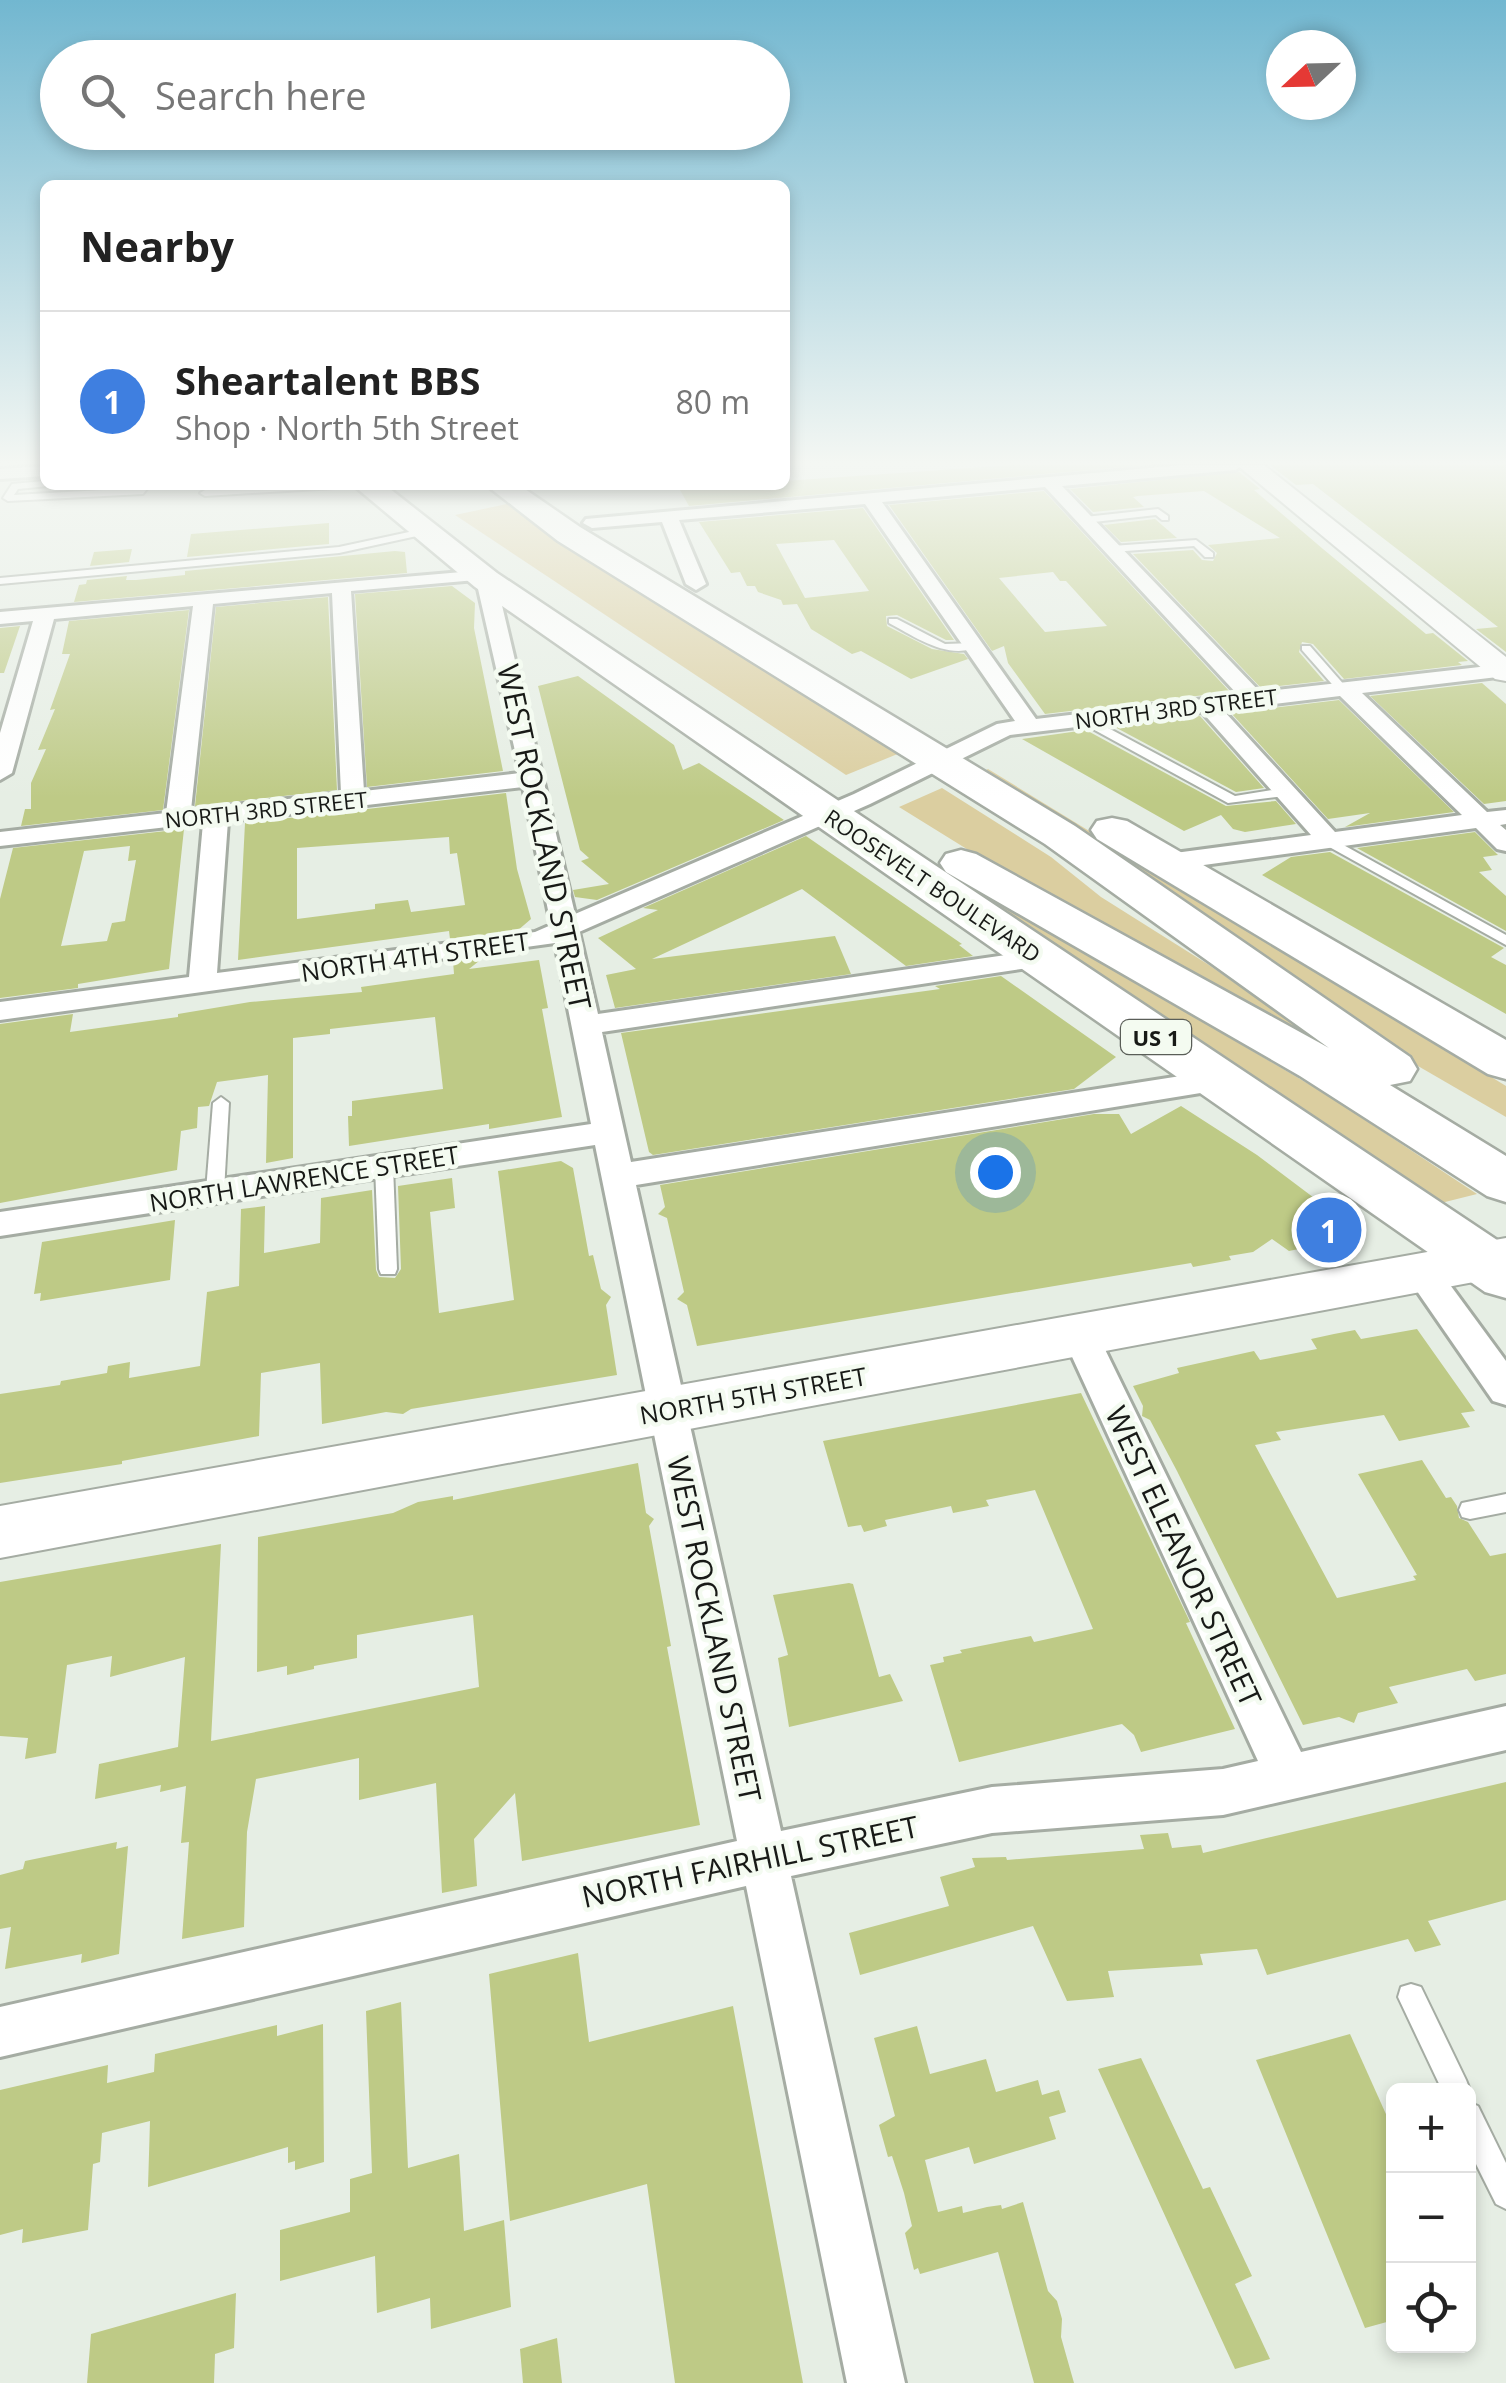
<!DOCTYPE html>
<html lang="en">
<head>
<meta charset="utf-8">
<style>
  :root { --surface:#fff; --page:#f2f2f2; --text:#222; --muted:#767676; --line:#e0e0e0; --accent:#d24533 }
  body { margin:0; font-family:"Open Sans",sans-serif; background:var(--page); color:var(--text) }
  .controls { position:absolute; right:30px; bottom:30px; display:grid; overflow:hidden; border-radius:15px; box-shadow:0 5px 15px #0003 }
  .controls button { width:90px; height:90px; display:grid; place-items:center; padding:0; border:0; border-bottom:2px solid var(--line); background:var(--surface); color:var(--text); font:50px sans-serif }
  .compass { position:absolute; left:1266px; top:30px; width:90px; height:90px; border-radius:50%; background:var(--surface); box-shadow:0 5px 15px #0003; rotate:248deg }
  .you { position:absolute; left:995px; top:1172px; width:35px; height:35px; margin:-25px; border:8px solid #fff; border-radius:50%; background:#1a73e8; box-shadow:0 0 0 15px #1a73e833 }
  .badge { display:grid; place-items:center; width:65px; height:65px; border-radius:50%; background:var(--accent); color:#fff; font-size:32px; font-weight:700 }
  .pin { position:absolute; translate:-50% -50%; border:5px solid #fff; box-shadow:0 2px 10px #0006 }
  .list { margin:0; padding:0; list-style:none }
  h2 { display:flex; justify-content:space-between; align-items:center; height:130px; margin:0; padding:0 40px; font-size:42px }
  h2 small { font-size:32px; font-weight:400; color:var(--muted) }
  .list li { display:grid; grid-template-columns:65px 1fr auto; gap:30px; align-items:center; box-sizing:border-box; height:180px; padding:0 40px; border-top:2px solid var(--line) }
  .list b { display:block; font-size:38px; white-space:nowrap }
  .list p { margin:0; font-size:32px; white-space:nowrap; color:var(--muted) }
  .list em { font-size:32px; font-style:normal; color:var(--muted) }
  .icon { flex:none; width:55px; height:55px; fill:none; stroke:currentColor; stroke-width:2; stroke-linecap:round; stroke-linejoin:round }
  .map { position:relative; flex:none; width:1506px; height:2383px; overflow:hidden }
  .search { position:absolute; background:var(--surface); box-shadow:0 5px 15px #0003; left:40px; top:40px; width:750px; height:110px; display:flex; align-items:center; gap:25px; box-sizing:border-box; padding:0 35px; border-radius:55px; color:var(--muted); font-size:38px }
  .panel { position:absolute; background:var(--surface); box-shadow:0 5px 15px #0003; left:40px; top:180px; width:750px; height:310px; border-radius:15px }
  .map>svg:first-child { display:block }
  .green { fill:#dbcea0 }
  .building { fill:#beca86; fill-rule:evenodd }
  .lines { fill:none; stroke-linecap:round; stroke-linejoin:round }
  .lane-casing { stroke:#a5aca3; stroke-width:4 }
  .street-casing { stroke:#a5aca3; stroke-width:6 }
  .secondary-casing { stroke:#a5aca3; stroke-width:4 }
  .highway-casing { stroke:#a5aca3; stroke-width:5 }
  .lane { fill:#fff; fill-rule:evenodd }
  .street { fill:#fff; fill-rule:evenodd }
  .secondary { fill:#fff; fill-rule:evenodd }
  .highway { fill:#fff; fill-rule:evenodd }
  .labels { text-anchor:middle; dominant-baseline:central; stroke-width:9; stroke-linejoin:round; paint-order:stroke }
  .far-street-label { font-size:22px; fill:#181a17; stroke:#f4fbf1 }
  .shield { fill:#f4fbf1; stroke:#5a5e58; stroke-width:2.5 }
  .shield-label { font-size:22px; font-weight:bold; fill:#181a17 }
  .street-label { font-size:25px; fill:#181a17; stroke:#f4fbf1 }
  .near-street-label { font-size:30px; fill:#181a17; stroke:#f4fbf1 }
</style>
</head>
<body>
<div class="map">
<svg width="1506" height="2383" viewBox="0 0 1506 2383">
  <rect width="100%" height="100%" fill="#e6eee4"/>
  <!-- green -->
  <g class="green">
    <path d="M 507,504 L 900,753 L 846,775 L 455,515 Z"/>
    <path d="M 988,769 L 1506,1086 L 1506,1117 L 1380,1044 L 979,774 Z"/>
    <path d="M 942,788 L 1051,857 L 1101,897 L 1209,965 L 1429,1117 L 1057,905 L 899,807 Z"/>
    <path d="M 872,822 L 936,865 L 1329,1096 L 1477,1194 L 1437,1204 L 864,827 Z"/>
  </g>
  <!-- building -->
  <g class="building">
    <path d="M 1012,465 L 1145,465 L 689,506 L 680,490 L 785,485 L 785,481 Z"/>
    <path d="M 1270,465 L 1506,465 L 1506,652 L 1476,629 L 1498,627 L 1313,484 L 1296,485 Z"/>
    <path d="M 1239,472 L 1260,489 L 1254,490 L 1323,549 L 1426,634 L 1433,633 L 1468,661 L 1458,662 L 1462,665 L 1344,679 L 1313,644 L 1302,642 L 1299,652 L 1324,681 L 1261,688 L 1133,554 L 1193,550 L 1202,560 L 1213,561 L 1217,553 L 1208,545 L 1280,538 L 1204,491 L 1138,496 L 1133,497 L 1144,507 L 1093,512 L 1070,489 Z"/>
    <path d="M 1044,491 L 1230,692 L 1045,714 L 1008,663 L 1004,646 L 992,651 L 889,505 ZM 1053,572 L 1060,581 L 1066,581 L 1107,626 L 1045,632 L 999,578 Z"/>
    <path d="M 863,508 L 954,640 L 946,640 L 897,615 L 886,616 L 887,626 L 932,649 L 964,654 L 968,659 L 911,679 L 861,651 L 852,654 L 811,629 L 797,604 L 783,605 L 781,600 L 758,592 L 755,586 L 747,586 L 740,572 L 731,573 L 699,522 ZM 834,540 L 869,591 L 805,598 L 776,544 Z"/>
    <path d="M 1155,519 L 1177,538 L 1121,542 L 1104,525 Z"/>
    <path d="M 329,523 L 329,544 L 187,557 L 191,534 Z"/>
    <path d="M 132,549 L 129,562 L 90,566 L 94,552 Z"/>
    <path d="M 395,551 L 405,552 L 407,573 L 74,602 L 79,585 L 86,584 L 87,580 L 127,576 L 126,580 L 136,580 L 185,575 L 185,571 Z"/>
    <path d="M 452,586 L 475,603 L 474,628 L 503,771 L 367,787 L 355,594 Z"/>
    <path d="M 328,597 L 337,790 L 195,806 L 216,607 Z"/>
    <path d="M 189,610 L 163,810 L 21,826 L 25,809 L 31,809 L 31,783 L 46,749 L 38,750 L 55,709 L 50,710 L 70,654 L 62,654 L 69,621 Z"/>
    <path d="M 20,626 L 4,673 L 0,673 L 0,628 Z"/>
    <path d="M 578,676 L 674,745 L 683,770 L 699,763 L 784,820 L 597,900 L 575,897 L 573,890 L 609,884 L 581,861 L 589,858 L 580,850 L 538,686 Z"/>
    <path d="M 1482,683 L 1506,704 L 1506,801 L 1484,804 L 1370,696 Z"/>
    <path d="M 1339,700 L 1454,812 L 1345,827 L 1370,813 L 1328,819 L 1231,713 Z"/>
    <path d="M 1200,716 L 1264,788 L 1236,792 L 1113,726 Z"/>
    <path d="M 1086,730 L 1226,806 L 1276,801 L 1296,824 L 1245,832 L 1233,829 L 1221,815 L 1184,831 L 1022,739 Z"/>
    <path d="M 506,793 L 517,869 L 531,919 L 517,931 L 450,939 L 449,931 L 238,960 L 245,823 ZM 449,837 L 450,854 L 457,853 L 465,905 L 411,912 L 408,900 L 375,904 L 375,909 L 297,919 L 297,848 Z"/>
    <path d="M 184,829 L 169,969 L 78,984 L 78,988 L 0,998 L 0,899 L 13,848 ZM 130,846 L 128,861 L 136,860 L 125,921 L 112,923 L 107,941 L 61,946 L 84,851 Z"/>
    <path d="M 1475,832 L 1498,855 L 1483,857 L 1492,870 L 1479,872 L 1506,896 L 1506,931 L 1357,848 Z"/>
    <path d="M 806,836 L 962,944 L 959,945 L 973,956 L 906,966 L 802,889 L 652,959 L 835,936 L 851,974 L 615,1008 L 606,975 L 636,969 L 598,938 L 658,910 L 643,908 Z"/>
    <path d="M 1330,852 L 1504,948 L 1491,957 L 1506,965 L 1506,1014 L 1262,875 L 1291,857 Z"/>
    <path d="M 484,957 L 469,969 L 539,960 L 548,1008 L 542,1009 L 562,1117 L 489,1129 L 489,1124 L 349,1146 L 348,1116 L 352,1116 L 352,1101 L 443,1089 L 435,1017 L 330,1029 L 330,1034 L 293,1038 L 293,1158 L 266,1163 L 268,1075 L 217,1082 L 209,1106 L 198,1107 L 197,1128 L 181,1131 L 177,1170 L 0,1203 L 0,1024 L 73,1014 L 70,1032 L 178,1017 L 178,1014 L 250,1002 L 362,992 L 361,987 L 454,974 L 453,961 Z"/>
    <path d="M 1001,976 L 1116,1057 L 1074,1089 L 653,1155 L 649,1152 L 621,1033 L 940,989 L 935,986 Z"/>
    <path d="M 1181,1106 L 1257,1155 L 1366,1237 L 1327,1244 L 1323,1251 L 1313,1246 L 1289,1251 L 1272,1239 L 1253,1252 L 1229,1256 L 1231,1260 L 1193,1267 L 1191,1263 L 697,1346 L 687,1305 L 677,1299 L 684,1292 L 667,1218 L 658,1214 L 665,1207 L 660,1185 L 1094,1114 L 1119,1114 L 1131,1134 Z"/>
    <path d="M 561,1161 L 573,1168 L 589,1256 L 593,1255 L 601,1289 L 611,1297 L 606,1305 L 617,1375 L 411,1409 L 403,1414 L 386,1412 L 322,1424 L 320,1363 L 261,1373 L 259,1436 L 122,1461 L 122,1464 L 0,1483 L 0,1394 L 60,1385 L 61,1381 L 107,1373 L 108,1366 L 130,1362 L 129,1378 L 200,1366 L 207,1292 L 239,1286 L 241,1209 L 265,1206 L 264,1253 L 320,1243 L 321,1198 L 372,1190 L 376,1270 L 379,1277 L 395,1278 L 401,1269 L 398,1186 L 452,1178 L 455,1208 L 430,1212 L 439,1313 L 514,1300 L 498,1171 Z"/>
    <path d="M 175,1220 L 170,1280 L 40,1301 L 41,1293 L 34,1294 L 42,1242 Z"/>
    <path d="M 1417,1329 L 1475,1411 L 1461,1413 L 1470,1427 L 1399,1441 L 1384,1415 L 1276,1432 L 1281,1440 L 1255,1445 L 1337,1598 L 1416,1580 L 1413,1576 L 1417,1575 L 1358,1474 L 1422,1460 L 1446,1498 L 1451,1497 L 1457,1506 L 1459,1518 L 1468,1522 L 1490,1556 L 1506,1553 L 1506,1674 L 1475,1681 L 1467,1669 L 1389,1687 L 1398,1703 L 1358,1713 L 1354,1723 L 1339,1717 L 1303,1725 L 1177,1471 L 1150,1420 L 1142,1416 L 1143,1406 L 1133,1386 L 1179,1373 L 1177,1368 L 1254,1351 L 1260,1360 L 1317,1349 L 1311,1339 L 1334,1334 L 1355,1330 L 1361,1339 Z"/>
    <path d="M 1081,1393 L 1190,1622 L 1186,1623 L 1235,1729 L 1141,1752 L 1134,1735 L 1122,1724 L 959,1762 L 930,1665 L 944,1662 L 943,1657 L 962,1653 L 960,1650 L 1031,1636 L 1034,1642 L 1093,1629 L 1035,1490 L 986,1500 L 989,1506 L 953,1513 L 951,1506 L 885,1520 L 887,1526 L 864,1532 L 861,1525 L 848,1527 L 823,1441 Z"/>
    <path d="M 638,1463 L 646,1513 L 654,1519 L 649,1526 L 671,1646 L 667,1647 L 700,1825 L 522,1861 L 515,1793 L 474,1839 L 477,1886 L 442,1893 L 436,1783 L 359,1800 L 359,1758 L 256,1779 L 247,1832 L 244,1927 L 182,1939 L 189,1842 L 181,1843 L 186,1786 L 160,1792 L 161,1785 L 95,1799 L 99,1764 L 178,1747 L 185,1657 L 110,1677 L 112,1656 L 67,1665 L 56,1753 L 25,1759 L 28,1738 L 0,1736 L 0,1582 L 221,1544 L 211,1741 L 479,1687 L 473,1615 L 357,1635 L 357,1658 L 314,1666 L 314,1669 L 287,1675 L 287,1666 L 257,1672 L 258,1537 L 393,1513 L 418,1502 L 453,1496 L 453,1500 Z"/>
    <path d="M 849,1583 L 853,1584 L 879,1677 L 890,1674 L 903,1701 L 789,1727 L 778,1658 L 788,1655 L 773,1595 Z"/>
    <path d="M 1506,1782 L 1506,1900 L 1428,1921 L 1441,1945 L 1415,1952 L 1408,1939 L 1267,1975 L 1257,1949 L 1200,1954 L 1203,1965 L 1108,1971 L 1114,1997 L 1067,2001 L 1033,1926 L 860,1975 L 849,1933 L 949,1906 L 940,1877 L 975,1867 L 972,1858 L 1006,1857 L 1007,1860 L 1144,1849 L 1140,1835 L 1168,1833 L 1172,1848 L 1201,1845 L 1203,1853 Z"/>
    <path d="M 117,1842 L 116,1849 L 128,1846 L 119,1954 L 81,1963 L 82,1954 L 5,1969 L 11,1927 L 0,1929 L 0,1875 L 23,1869 L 25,1861 Z"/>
    <path d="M 578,1953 L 589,2042 L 733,2006 L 803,2383 L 675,2383 L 647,2184 L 510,2221 L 489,1974 Z"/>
    <path d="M 401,2002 L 408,2168 L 459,2154 L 464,2231 L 504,2220 L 511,2307 L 431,2329 L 430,2298 L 377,2313 L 375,2256 L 280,2281 L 280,2230 L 350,2212 L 350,2179 L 372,2173 L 366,2011 Z"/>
    <path d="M 323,2024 L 324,2162 L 295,2170 L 295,2161 L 288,2163 L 288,2147 L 148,2187 L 150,2121 L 102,2133 L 100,2162 L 93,2164 L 88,2230 L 22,2243 L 23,2229 L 0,2235 L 0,2090 L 108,2065 L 107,2083 L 154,2072 L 155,2054 L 277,2025 L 277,2036 Z"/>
    <path d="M 917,2026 L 930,2074 L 986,2059 L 996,2092 L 1038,2080 L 1042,2095 L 1059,2090 L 1066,2112 L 1049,2117 L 1056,2139 L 974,2164 L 969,2147 L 925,2160 L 938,2212 L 962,2206 L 963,2213 L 987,2207 L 1001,2205 L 1002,2209 L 1023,2202 L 1048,2291 L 1057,2301 L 1062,2319 L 1061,2337 L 1074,2383 L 1034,2383 L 998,2252 L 920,2274 L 918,2268 L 914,2270 L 905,2233 L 912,2226 L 904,2193 L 892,2156 L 888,2157 L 879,2125 L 895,2116 L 874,2038 Z"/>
    <path d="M 1350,2034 L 1394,2132 L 1394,2320 L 1365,2328 L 1256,2060 Z"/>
    <path d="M 1141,2058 L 1203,2189 L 1210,2187 L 1252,2276 L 1235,2284 L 1270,2359 L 1235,2369 L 1098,2069 Z"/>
    <path d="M 236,2293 L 234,2348 L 215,2354 L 214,2383 L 87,2383 L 91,2334 Z"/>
    <path d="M 557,2338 L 562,2383 L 523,2383 L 520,2349 Z"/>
  </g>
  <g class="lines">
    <defs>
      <g id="lane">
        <path d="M 45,481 L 48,486 L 18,489 L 14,495 L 139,488 L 140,485 L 150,485 L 143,494 L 8,501 L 3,498 L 12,484 Z"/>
        <path d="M 290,485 L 340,485 L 335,488 L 205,496 L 200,493 L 205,490 Z"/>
        <path d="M 1158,509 L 1168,516 L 1168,520 L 1162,520 L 1156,515 L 1085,523 L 1080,520 L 1085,517 Z"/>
        <path d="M 423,529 L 428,532 L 426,534 L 339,553 L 0,584 L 0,578 L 339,547 Z"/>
        <path d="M 1196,540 L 1213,553 L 1213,557 L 1205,557 L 1194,546 L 1112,552 L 1107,549 L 1112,546 Z"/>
        <path d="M 889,619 L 897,619 L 945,644 L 974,643 L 980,646 C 949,661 917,638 889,623 Z"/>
        <path d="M 1302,646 L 1310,646 L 1346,687 L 1346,691 L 1338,691 L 1302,650 Z"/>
        <path d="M 1084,715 L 1235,796 L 1285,788 L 1291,792 L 1285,796 L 1228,803 L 1080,722 L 1078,719 Z"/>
        <path d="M 1329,837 L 1506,935 L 1506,945 L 1324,844 L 1324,838 Z"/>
        <path d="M 221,1097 L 229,1103 L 224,1191 L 215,1197 L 206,1191 L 213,1103 Z"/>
        <path d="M 384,1160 L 393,1166 L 397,1269 L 395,1274 L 381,1274 L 379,1269 L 375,1166 Z"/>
        <path d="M 1506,1494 L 1506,1512 L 1470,1519 L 1462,1517 L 1459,1510 L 1462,1503 Z"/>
        <path d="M 1411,1984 L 1421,1987 L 1466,2080 L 1470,2090 L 1468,2094 L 1468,2090 L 1442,2090 L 1398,1997 L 1401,1987 Z"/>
        <path d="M 1468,2102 L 1478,2106 L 1506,2163 L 1506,2209 L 1496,2204 L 1468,2148 Z"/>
      </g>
      <g id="street">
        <path d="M 1183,465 L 1243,465 L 1235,470 L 1062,486 L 1260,692 L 1506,664 L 1506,676 L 1362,693 L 1487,812 L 1506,810 L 1506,824 L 1500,825 L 1506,830 L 1506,851 L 1497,849 L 1476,828 L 1167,870 L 1158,867 L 1154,862 L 1158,857 L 1167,854 L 1311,835 L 1202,712 L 1010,735 L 870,804 L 579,932 L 598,1014 L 1041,950 L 1055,958 L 1041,966 L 602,1032 L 631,1162 L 1219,1070 L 1230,1073 L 1234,1080 L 1230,1087 L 1219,1090 L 636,1185 L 781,1831 L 992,1787 L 1223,1769 L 1258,1761 L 1062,1335 L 1067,1325 L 1080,1321 L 1093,1325 L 1098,1335 L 1301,1752 L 1506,1706 L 1506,1750 L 1223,1815 L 992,1833 L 791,1876 L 905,2383 L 847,2383 L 746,1886 L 0,2057 L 0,2007 L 737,1841 L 595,1145 L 0,1236 L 0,1212 L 591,1124 L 555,943 L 0,1020 L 0,1002 L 189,977 L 203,823 L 0,846 L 0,832 L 166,813 L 193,606 L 54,619 L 12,773 L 0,780 L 0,733 L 33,621 L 0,624 L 0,612 L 485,570 L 496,580 L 575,914 L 854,794 L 997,724 L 1015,721 L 865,504 L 679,520 L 706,584 L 696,590 L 686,584 L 662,522 L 592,528 L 583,523 L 586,519 ZM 1045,487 L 1238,695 L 1036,719 L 882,502 ZM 476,580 L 520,773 L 364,791 L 351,591 ZM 332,593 L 341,793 L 191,810 L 213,604 ZM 1340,696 L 1462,815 L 1335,832 L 1223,710 ZM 523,787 L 551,925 L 535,932 L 217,973 L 228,821 Z"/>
        <path d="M 45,466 L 45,476 L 0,479 L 0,469 Z"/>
        <path d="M 1422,1259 L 1434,1263 L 1506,1361 L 1506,1405 L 1493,1401 L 1410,1281 L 1405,1272 L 1410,1263 Z"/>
      </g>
      <g id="secondary">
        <path d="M 1237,465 L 1264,465 L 1506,657 L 1506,681 L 1495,679 Z"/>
        <path d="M 1506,1238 L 1506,1276 L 0,1558 L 0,1506 Z"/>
      </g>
      <g id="highway">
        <path d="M 353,485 L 385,485 L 497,573 L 1506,1246 L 1506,1298 L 1485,1292 L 475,587 Z"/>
        <path d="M 486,485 L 519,485 L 580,527 L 1075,826 L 1410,1057 L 1417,1069 L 1410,1081 L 1390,1085 L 1506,1156 L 1506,1202 L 1487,1196 L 1300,1076 L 946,872 L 940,863 L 946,854 L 961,850 L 976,854 L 1329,1048 L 1045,844 L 558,541 Z"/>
        <path d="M 1112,818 L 1127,821 L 1506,1040 L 1506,1079 L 1488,1074 L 1097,839 L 1091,830 L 1097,821 Z"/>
      </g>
    </defs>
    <!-- lane casing -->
    <use href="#lane" class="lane-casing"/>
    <!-- street casing -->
    <use href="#street" class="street-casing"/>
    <!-- secondary casing -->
    <use href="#secondary" class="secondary-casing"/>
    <!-- highway casing -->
    <use href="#highway" class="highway-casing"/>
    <!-- lane -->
    <use href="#lane" class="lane"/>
    <!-- street -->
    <use href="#street" class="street"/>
    <!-- secondary -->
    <use href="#secondary" class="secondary"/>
    <!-- highway -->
    <use href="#highway" class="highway"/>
  </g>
  <!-- sky -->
  <linearGradient id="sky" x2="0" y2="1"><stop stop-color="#72b7d0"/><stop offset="0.58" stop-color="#f4f7f3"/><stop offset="1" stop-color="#f4f7f3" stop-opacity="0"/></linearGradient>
  <rect width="1506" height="798" fill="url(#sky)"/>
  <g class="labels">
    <!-- far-street labels -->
    <g class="far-street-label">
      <text transform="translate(1176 708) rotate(-7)">NORTH 3RD STREET</text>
      <text transform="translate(266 809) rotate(-6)">NORTH 3RD STREET</text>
      <text transform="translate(933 885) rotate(34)">ROOSEVELT BOULEVARD</text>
    </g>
    <!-- shield labels -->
    <rect class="shield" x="1121" y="1020" width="70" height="34" rx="8"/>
    <g class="shield-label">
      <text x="1156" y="1037">US 1</text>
    </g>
    <!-- street labels -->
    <g class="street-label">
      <text transform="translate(415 956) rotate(-8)">NORTH 4TH STREET</text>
      <text transform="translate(304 1178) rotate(-9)">NORTH LAWRENCE STREET</text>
      <text transform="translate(753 1395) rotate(-10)">NORTH 5TH STREET</text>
    </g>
    <!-- near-street labels -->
    <g class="near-street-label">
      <text transform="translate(545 837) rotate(78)">WEST ROCKLAND STREET</text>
      <text transform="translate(1184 1556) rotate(65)">WEST ELEANOR STREET</text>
      <text transform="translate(715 1629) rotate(78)">WEST ROCKLAND STREET</text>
      <text transform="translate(750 1861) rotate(-12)">NORTH FAIRHILL STREET</text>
    </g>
  </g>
</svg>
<div class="controls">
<button>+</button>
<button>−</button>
<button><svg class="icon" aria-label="locate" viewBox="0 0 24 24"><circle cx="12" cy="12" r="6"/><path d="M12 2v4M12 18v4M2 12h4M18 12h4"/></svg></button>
</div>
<svg class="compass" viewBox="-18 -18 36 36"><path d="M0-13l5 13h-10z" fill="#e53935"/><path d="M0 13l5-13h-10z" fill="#767676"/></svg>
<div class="you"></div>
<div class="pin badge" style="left:1329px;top:1230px;background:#3f7fe0">1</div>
<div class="search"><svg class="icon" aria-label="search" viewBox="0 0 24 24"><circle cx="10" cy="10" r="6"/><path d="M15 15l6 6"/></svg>Search here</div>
<section class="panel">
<h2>Nearby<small></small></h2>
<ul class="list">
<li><span class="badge" style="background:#3f7fe0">1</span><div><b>Sheartalent BBS</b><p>Shop · North 5th Street</p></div><em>80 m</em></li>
</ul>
</section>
</div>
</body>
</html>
